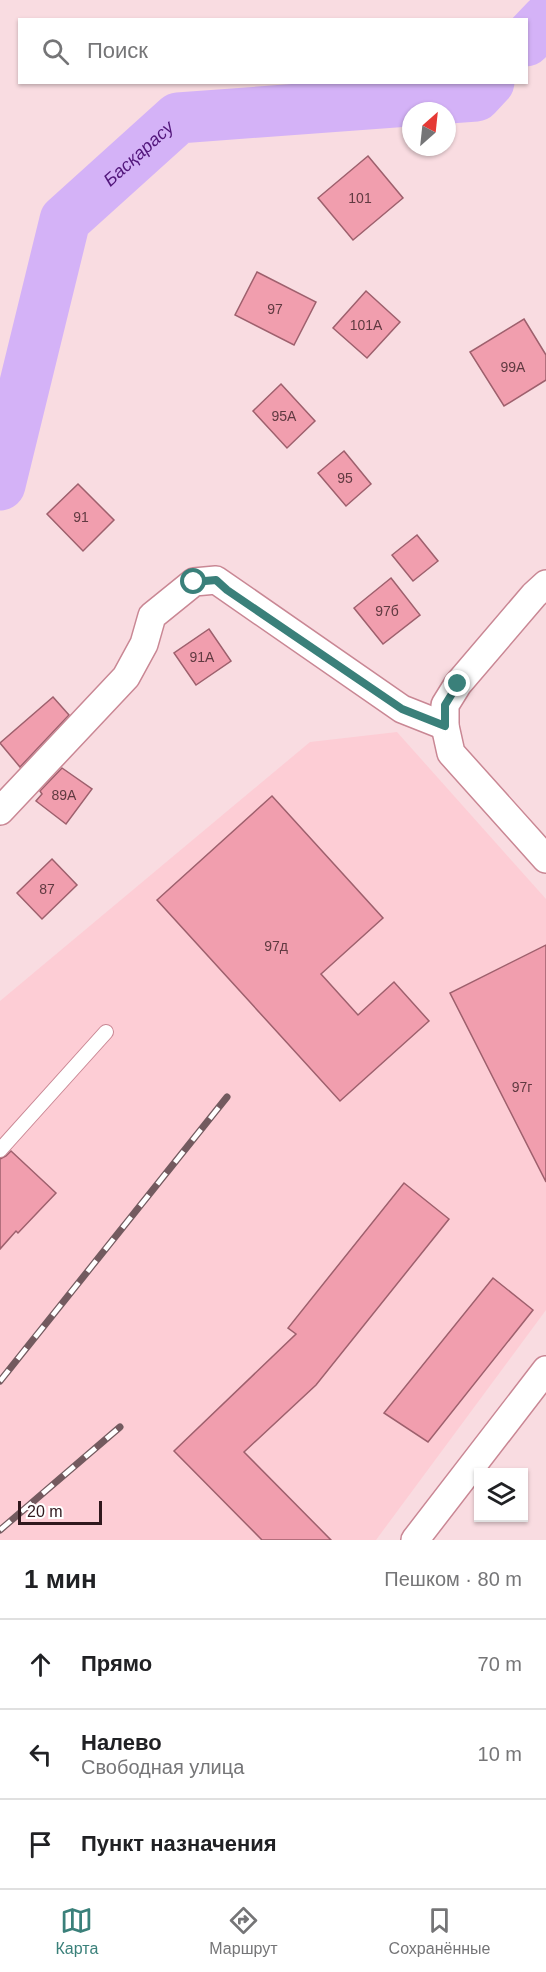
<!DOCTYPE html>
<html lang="ru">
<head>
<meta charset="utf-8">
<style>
  :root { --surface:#fff; --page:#f2f2f2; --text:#202124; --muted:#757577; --line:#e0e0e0; --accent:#3a807a }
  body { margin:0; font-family:Helvetica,sans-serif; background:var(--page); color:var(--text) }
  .controls { position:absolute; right:18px; bottom:18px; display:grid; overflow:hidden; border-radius:0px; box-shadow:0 2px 4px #0004 }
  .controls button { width:54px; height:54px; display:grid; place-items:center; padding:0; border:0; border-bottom:2px solid var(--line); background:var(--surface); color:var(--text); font:30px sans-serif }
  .compass { position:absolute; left:402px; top:102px; width:54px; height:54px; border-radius:50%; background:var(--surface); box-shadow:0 2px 4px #0004; rotate:27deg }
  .scale { position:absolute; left:18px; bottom:15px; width:84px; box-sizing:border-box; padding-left:6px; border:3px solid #30181d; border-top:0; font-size:16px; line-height:21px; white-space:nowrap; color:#30181d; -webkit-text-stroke:4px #fff; paint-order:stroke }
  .stop { position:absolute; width:18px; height:18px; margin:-14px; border:4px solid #3a807a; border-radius:50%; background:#fff }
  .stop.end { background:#3a807a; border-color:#fff; box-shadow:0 2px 6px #0008 }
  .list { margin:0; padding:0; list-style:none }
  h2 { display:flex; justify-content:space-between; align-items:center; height:78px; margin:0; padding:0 24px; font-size:26px }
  h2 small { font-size:20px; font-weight:400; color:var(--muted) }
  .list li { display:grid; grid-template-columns:39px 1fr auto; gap:18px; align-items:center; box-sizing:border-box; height:90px; padding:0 24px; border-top:2px solid var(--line) }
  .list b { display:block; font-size:22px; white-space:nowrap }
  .list p { margin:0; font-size:20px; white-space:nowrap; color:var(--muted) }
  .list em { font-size:20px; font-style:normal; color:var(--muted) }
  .icon { flex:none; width:33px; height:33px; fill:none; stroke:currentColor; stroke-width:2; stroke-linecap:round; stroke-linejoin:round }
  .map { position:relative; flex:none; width:546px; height:1540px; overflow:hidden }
  .search { position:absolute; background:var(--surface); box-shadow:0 2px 4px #0004; left:18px; right:18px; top:18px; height:66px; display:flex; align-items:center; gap:15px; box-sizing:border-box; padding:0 21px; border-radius:0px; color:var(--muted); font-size:22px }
  .sheet { height:348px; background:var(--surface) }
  nav { display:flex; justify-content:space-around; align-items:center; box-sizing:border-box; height:84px; border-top:2px solid var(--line); background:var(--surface); font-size:16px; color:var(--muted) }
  nav a { display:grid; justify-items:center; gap:3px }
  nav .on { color:var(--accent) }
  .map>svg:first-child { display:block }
  .built { fill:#fdcdd5 }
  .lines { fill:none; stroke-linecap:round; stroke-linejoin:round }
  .river { stroke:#d4b2f7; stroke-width:51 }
  .building { fill:#f19eae; stroke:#9e606d; stroke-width:1.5 }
  .service-casing { stroke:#c98794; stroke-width:16 }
  .minor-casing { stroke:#c98794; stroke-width:30 }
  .service { stroke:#fff; stroke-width:14 }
  .minor { stroke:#fff; stroke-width:27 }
  .rail-casing { stroke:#735a5f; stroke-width:7 }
  .rail { stroke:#fff; stroke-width:4.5; stroke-dasharray:14; stroke-linecap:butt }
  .route { stroke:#3a807a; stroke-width:8 }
  .labels { text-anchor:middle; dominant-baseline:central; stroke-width:4.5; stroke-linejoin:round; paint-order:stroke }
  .number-label { font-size:14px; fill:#603a41 }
  .water-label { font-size:18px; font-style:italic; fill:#52167b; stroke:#fff }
</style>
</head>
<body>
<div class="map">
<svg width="546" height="1540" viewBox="0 0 546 1540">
  <rect width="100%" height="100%" fill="#f9dce1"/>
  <!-- built -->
  <path class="built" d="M 397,732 L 546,899 L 546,1310 L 376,1540 L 0,1540 L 0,1001 L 310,742 Z"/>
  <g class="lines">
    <!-- river -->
    <g class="river">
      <path d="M 526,41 L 546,20"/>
      <path id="s1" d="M 0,485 L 65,220 L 178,118 L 476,96 L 489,82"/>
    </g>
  </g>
  <!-- building -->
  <g class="building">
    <path d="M 368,156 L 403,198 L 353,240 L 318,198 Z"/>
    <path d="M 257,272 L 316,302 L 294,345 L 235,315 Z"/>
    <path d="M 366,291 L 400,322 L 367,358 L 333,328 Z"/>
    <path d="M 524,319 L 546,355 L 546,380 L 504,406 L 470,352 Z"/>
    <path d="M 281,384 L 315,421 L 287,448 L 253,411 Z"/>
    <path d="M 344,451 L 371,484 L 346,506 L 318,473 Z"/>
    <path d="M 78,484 L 114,520 L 83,551 L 47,514 Z"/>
    <path d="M 417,535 L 438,561 L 413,581 L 392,555 Z"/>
    <path d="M 391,578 L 420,615 L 383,644 L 354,608 Z"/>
    <path d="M 209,629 L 231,661 L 196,685 L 174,653 Z"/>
    <path d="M 53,697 L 69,715 L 20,767 L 0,743 Z"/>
    <path d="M 62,768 L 92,789 L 66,824 L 36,801 L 42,794 L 40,791 Z"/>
    <path d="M 272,796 L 383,918 L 321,974 L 358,1015 L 394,982 L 429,1021 L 340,1101 L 157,900 Z"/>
    <path d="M 52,859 L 77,885 L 42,919 L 17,893 Z"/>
    <path d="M 546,945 L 546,1182 L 450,993 Z"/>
    <path d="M 11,1151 L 56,1193 L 18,1233 L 16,1231 L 0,1249 L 0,1159 L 6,1156 Z"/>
    <path d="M 404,1183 L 449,1219 L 316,1385 L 244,1452 L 331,1540 L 262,1540 L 174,1451 L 296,1334 L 288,1328 Z"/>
    <path d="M 493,1278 L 533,1310 L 428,1442 L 384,1413 Z"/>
  </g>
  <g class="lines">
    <defs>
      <path id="service" d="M 0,1150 L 106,1032"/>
      <g id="minor">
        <path d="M 546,584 L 534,595 L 458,684 L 445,705 L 445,726 L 451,753 L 546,859"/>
        <path d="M 0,811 L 126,677 L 144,644 L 152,616 L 194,582 L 216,580 L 402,709 L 445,726"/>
        <path d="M 415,1540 L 546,1370"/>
      </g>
    </defs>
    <!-- service casing -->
    <use href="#service" class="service-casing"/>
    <!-- minor casing -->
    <use href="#minor" class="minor-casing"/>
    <!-- service -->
    <use href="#service" class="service"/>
    <!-- minor -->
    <use href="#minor" class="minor"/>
    <defs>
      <g id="rail">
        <path d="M 0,1381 L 227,1097"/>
        <path d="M 0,1530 L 120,1427"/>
      </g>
    </defs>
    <!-- rail casing -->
    <use href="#rail" class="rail-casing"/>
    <!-- rail -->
    <use href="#rail" class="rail"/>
  </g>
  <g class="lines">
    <!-- route -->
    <path class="route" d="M 194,582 L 216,580 L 227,590 L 402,709 L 445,726 L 445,705 L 458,684"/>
  </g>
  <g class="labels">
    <!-- number labels -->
    <g class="number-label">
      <text x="360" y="198">101</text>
      <text x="275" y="309">97</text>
      <text x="366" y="325">101А</text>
      <text x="513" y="367">99А</text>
      <text x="284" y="416">95А</text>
      <text x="345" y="478">95</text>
      <text x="81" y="517">91</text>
      <text x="387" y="611">97б</text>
      <text x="202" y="657">91А</text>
      <text x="64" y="795">89А</text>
      <text x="47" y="889">87</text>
      <text x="276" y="946">97д</text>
      <text x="522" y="1087">97г</text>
    </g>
    <!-- water labels -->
    <g class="water-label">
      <text stroke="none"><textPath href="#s1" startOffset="372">Басқарасу</textPath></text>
    </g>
  </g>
</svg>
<div class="controls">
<button><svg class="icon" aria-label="layers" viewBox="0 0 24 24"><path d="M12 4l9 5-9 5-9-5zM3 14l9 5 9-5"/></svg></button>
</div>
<svg class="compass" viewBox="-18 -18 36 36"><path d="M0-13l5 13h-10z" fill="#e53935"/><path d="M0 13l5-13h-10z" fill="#757577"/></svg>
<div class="scale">20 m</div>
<div class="stop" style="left:194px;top:582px"></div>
<div class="stop end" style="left:458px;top:684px"></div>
<div class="search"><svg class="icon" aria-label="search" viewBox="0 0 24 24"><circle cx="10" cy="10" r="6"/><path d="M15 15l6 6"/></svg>Поиск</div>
</div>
<section class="sheet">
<h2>1 мин<small>Пешком · 80 m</small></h2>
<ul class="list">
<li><svg class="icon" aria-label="ahead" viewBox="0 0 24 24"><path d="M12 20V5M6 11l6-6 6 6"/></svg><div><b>Прямо</b></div><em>70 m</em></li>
<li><svg class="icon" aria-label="left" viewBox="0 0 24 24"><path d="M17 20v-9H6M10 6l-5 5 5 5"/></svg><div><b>Налево</b><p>Свободная улица</p></div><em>10 m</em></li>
<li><svg class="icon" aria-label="arrive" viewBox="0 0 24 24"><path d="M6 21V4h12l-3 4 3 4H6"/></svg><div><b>Пункт назначения</b></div></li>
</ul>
</section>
<nav>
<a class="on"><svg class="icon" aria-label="map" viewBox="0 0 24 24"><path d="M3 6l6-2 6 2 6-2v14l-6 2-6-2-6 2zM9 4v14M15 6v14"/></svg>Карта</a>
<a><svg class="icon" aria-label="directions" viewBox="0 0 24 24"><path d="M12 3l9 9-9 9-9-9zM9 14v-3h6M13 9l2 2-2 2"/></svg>Маршрут</a>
<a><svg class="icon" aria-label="saved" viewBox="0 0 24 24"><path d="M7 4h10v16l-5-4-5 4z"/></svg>Сохранённые</a>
</nav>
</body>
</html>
